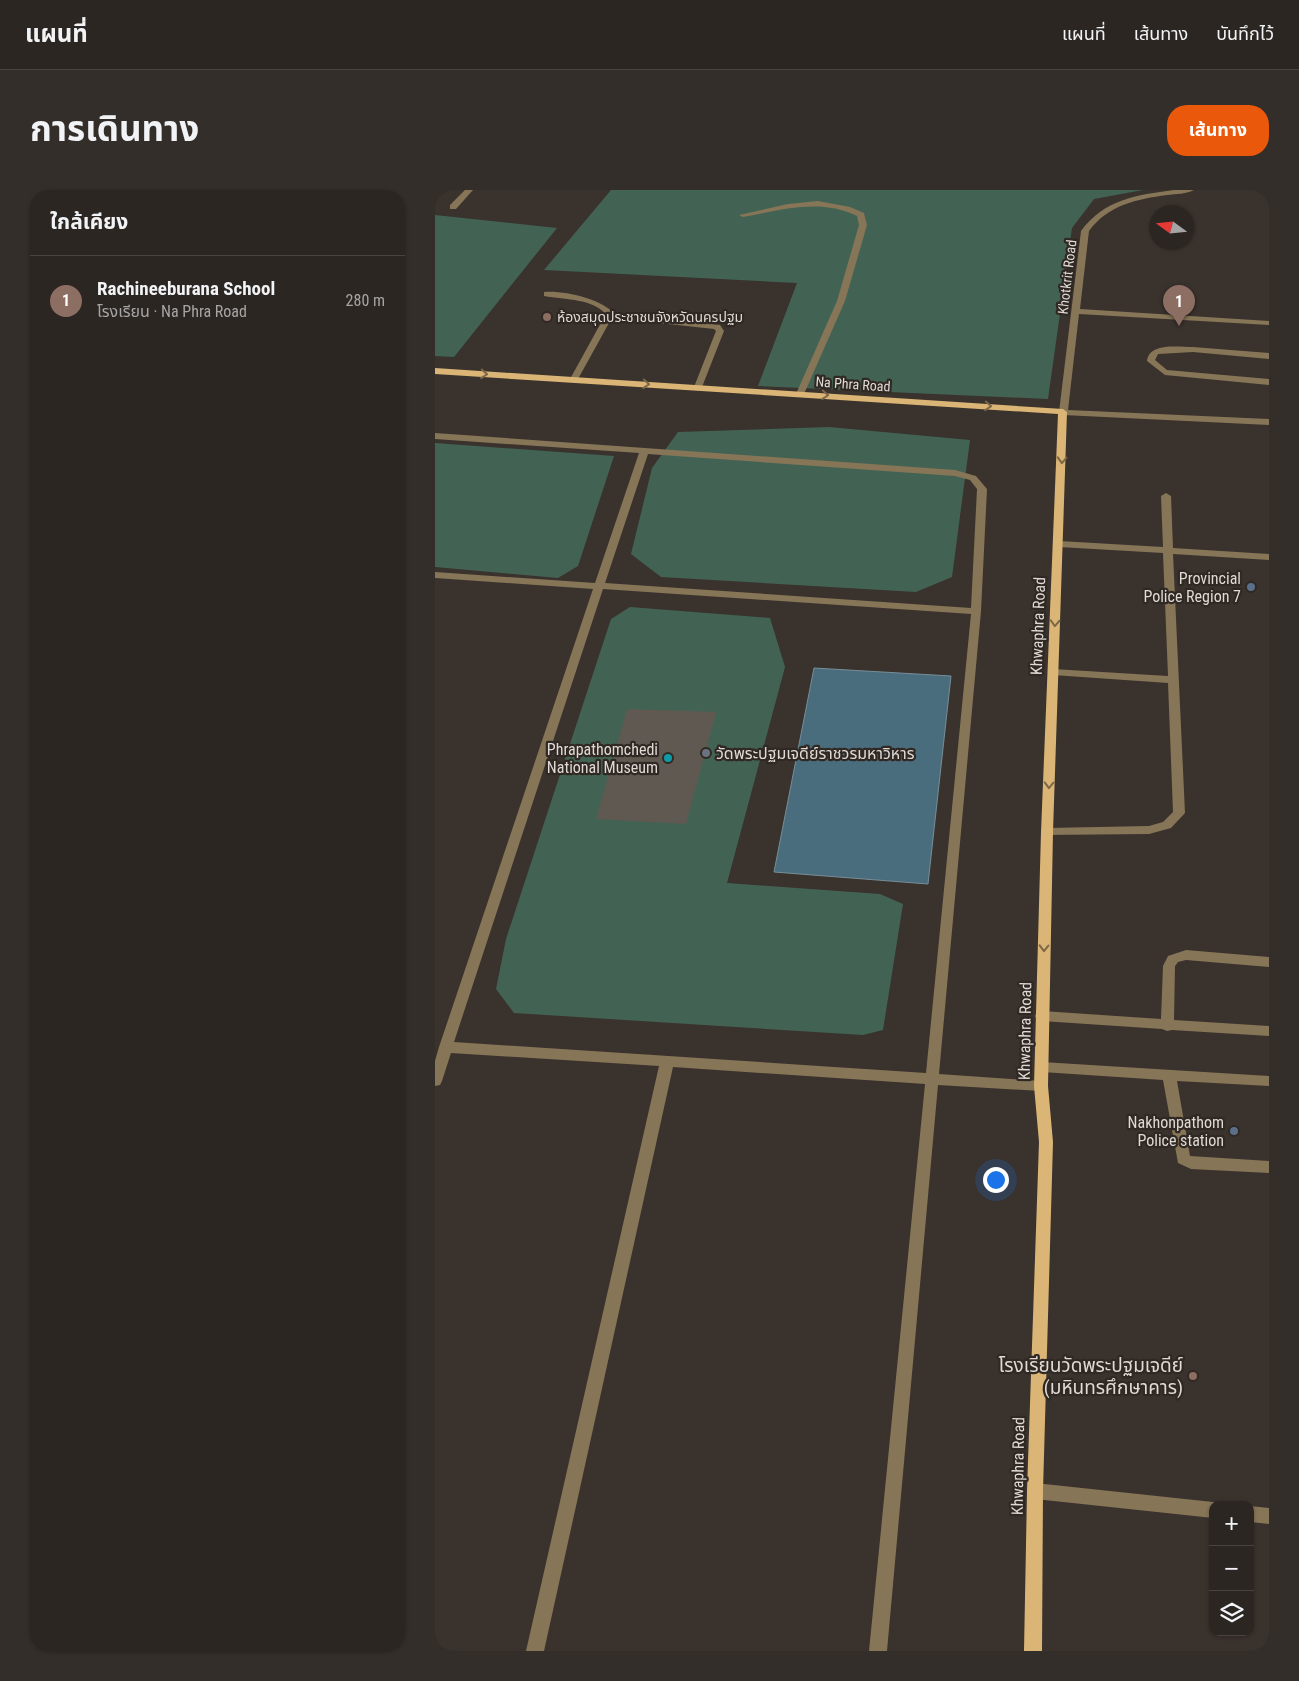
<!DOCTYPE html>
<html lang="th">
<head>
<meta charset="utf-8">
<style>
  :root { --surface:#2c2622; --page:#342e2a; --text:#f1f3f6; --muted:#a6a5a5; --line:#484340; --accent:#ea580c }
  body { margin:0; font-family:"Roboto Condensed","Noto Sans Thai",sans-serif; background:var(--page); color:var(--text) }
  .controls { position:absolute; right:15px; bottom:15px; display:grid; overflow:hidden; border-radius:10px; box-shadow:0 1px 4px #0004 }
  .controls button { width:45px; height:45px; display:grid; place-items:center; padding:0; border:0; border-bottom:1px solid var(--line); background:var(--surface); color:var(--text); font:25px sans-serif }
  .compass { position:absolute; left:714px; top:15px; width:45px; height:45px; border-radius:50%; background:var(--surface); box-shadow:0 1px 4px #0004; rotate:285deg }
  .you { position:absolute; left:560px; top:989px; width:18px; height:18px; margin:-12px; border:4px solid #fff; border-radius:50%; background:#1a73e8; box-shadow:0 0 0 8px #1a73e833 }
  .badge { display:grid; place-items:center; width:32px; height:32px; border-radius:50%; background:var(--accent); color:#fff; font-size:16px; font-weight:700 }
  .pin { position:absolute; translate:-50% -41px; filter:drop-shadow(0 1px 2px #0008) }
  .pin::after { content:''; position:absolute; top:26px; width:18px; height:15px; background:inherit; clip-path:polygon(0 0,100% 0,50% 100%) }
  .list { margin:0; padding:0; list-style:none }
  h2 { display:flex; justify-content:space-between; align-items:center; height:65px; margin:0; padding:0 20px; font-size:21px }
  h2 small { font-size:16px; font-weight:400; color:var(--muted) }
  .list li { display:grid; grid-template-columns:32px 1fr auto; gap:15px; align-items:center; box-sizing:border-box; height:90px; padding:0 20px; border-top:1px solid var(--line) }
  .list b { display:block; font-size:19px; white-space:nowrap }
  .list p { margin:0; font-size:16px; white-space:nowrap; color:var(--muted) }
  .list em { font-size:16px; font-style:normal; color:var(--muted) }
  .icon { flex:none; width:28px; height:28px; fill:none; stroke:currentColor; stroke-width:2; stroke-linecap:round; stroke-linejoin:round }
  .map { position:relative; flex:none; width:834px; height:1461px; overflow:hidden; border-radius:20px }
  header { display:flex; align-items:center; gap:30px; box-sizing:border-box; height:70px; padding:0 25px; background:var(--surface); border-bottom:1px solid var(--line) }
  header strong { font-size:24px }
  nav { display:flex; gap:28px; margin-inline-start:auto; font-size:18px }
  .intro { display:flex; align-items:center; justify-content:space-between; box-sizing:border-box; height:120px; padding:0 30px }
  h1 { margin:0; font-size:35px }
  .button { padding:12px 22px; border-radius:20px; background:var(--accent); color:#fff; font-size:18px; font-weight:700 }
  main { display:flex; gap:30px; padding:0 30px }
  aside { flex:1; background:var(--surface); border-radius:20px; box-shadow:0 1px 4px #0004 }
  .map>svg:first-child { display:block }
  .green { fill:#426353 }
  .water { fill:#4a6d7e; stroke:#778e98 }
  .building { fill:#605951 }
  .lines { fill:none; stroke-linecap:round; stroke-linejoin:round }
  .minor { fill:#877557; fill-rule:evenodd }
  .major { fill:#dab576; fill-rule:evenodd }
  .oneway { stroke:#7c6748 }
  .education-dot { fill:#8d6e63; stroke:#302823; stroke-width:2 }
  .service-dot { fill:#5c6f8a; stroke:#302823; stroke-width:2 }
  .worship-dot { fill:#6b7280; stroke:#302823; stroke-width:2 }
  .culture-dot { fill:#0f9aa8; stroke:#302823; stroke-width:2 }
  .labels { text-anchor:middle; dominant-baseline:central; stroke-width:4.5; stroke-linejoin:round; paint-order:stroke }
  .far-street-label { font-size:14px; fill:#dfdad6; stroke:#302823 }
  .far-poi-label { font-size:14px; fill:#dfdad6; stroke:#302823; text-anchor:start }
  .poi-label { font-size:16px; fill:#dfdad6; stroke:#302823; text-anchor:end }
  .street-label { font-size:16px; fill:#dfdad6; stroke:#302823 }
  .near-poi-label { font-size:19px; fill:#dfdad6; stroke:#302823; text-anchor:end }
</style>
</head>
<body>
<header>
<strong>แผนที่</strong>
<nav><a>แผนที่</a><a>เส้นทาง</a><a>บันทึกไว้</a></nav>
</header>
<div class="intro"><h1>การเดินทาง</h1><a class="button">เส้นทาง</a></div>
<main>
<aside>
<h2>ใกล้เคียง<small></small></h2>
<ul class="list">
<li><span class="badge" style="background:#8d6e63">1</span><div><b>Rachineeburana School</b><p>โรงเรียน · Na Phra Road</p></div><em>280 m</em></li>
</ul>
</aside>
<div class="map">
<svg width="834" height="1461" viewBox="0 0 834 1461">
  <rect width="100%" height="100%" fill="#3a322d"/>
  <!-- green -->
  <g class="green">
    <path d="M 176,0 L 708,0 L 659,9 L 637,38 L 613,209 L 323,196 L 362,93 L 109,80 Z"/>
    <path d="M 0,25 L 122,38 L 19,167 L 0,166 Z"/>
    <path d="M 394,237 L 535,250 L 517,387 L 481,402 L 226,387 L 196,364 L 217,278 L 243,242 Z"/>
    <path d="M 0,253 L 179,266 L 143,376 L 123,388 L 0,377 Z"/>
    <path d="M 195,417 L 335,428 L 350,477 L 292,693 L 445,704 L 468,714 L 448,840 L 428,845 L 79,823 L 61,799 L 71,749 L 176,429 Z"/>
  </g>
  <!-- water -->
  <path class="water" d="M 379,478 L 516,486 L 493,694 L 339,682 Z"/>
  <!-- building -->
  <path class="building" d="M 192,519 L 281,522 L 251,634 L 161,629 Z"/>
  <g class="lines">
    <!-- minor -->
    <g class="minor">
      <path d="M 30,0 L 38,0 L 21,19 L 15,19 L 15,15 Z"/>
      <path d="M 739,0 L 759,0 C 752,4 741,4 732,5 C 702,9 673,15 654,41 L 645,119 L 834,131 L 834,135 L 644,124 L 633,220 L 834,229 L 834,235 L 628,225 L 624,222 L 646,41 C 670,9 701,5 739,0 Z"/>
      <path d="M 383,11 L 415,17 L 429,23 L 432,35 L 410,111 L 369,204 L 365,207 L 361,204 L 402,111 L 424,35 L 422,26 C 385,8 347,20 308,27 L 304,25 L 353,14 Z"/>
      <path d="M 109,102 C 128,100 169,109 180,125 L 186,124 L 285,135 L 289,141 L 267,197 L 263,200 L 259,197 L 281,141 L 279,139 L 187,129 L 174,133 L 143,189 L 136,191 L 135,189 L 167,131 L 173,127 C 160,108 130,110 109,106 Z"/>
      <path d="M 758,157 L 834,163 L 834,169 L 758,162 L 723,164 L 720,170 L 732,180 L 834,189 L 834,195 L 730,185 L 712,171 C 714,152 744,157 758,157 Z"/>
      <path d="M 0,243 L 520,280 L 541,286 L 552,299 L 546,421 L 504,884 L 606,891 L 611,892 L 613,896 L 611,900 L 606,901 L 503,895 L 452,1461 L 434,1461 L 490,894 L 238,877 L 109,1461 L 91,1461 L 224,876 L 16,863 L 7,891 L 5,895 L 0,896 L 0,871 L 4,857 L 158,399 L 0,388 L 0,382 L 160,393 L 204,263 L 0,249 ZM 213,264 L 520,286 L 535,290 L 542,299 L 536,418 L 170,393 ZM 168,399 L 536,424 L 491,883 L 19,852 Z"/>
      <path d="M 731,303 L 736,306 L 738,358 L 834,364 L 834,370 L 738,364 L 750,623 L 736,638 L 714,644 L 608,645 L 606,642 L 608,639 L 612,638 L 714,636 L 728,632 L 738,622 L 733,493 L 618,485 L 613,482 L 618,479 L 733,486 L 728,363 L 624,357 L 619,354 L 624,351 L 728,357 L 726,306 Z"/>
      <path d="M 751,760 L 834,767 L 834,777 L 751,770 L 743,772 L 740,776 L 739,830 L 834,836 L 834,846 L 737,840 L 732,841 L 727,839 L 607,831 L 602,830 L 600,826 L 602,822 L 607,821 L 726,829 L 728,776 L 733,766 Z"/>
      <path d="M 607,872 L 834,886 L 834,896 L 742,891 L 755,966 L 834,971 L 834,983 L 756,979 L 743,973 L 728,890 L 607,882 L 602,881 L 600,877 L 602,873 Z"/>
      <path d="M 600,1293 L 778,1312 L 784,1315 L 778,1315 L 778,1328 L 600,1309 L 594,1307 L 592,1301 L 594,1295 Z"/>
      <path d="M 815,1316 L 834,1318 L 834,1334 L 815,1332 Z"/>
    </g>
    <!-- major -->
    <path class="major" d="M 0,178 L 628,219 L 632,222 L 618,642 L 613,896 L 618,952 L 608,1301 L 607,1461 L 589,1461 L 592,1301 L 604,952 L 599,896 L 606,642 L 623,224 L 0,184 Z"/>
  </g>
  <!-- one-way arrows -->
  <defs><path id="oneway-chevron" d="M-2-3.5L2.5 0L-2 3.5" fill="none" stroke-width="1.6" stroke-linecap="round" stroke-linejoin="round" transform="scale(1.25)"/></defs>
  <g class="oneway">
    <use href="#oneway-chevron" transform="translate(49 184) rotate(4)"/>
    <use href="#oneway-chevron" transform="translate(211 194) rotate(4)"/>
    <use href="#oneway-chevron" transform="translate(390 205) rotate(4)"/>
    <use href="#oneway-chevron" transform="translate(553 216) rotate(4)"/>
    <use href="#oneway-chevron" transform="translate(627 270) rotate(92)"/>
    <use href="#oneway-chevron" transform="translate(620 433) rotate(93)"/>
    <use href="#oneway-chevron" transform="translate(614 595) rotate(92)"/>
    <use href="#oneway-chevron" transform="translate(609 758) rotate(91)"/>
  </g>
  <!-- markers -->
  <g class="education-dot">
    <circle cx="112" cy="127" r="5"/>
    <circle cx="758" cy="1186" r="5"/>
  </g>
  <g class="service-dot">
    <circle cx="816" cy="397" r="5"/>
    <circle cx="799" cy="941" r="5"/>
  </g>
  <circle class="worship-dot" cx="271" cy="563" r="5"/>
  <circle class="culture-dot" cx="233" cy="568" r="5"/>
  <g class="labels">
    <!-- far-street labels -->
    <g class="far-street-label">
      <text transform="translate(632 87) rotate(-83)">Khotkrit Road</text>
      <text transform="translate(418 194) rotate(4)">Na Phra Road</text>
    </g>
    <!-- far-poi labels -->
    <g class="far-poi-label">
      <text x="122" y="127">ห้องสมุดประชาชนจังหวัดนครปฐม</text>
    </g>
    <!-- poi labels -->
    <g class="poi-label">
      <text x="806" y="388">Provincial<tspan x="806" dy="18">Police Region 7</tspan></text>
      <text x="223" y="559">Phrapathomchedi<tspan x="223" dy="18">National Museum</tspan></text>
      <text x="281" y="563" text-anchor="start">วัดพระปฐมเจดีย์ราชวรมหาวิหาร</text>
      <text x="789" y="932">Nakhonpathom<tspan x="789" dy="18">Police station</tspan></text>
    </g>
    <!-- street labels -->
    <g class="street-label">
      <text transform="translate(603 436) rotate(-88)">Khwaphra Road</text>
      <text transform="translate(590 841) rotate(-89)">Khwaphra Road</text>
      <text transform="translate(583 1276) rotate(-89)">Khwaphra Road</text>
    </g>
    <!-- near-poi labels -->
    <g class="near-poi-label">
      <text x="748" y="1175">โรงเรียนวัดพระปฐมเจดีย์<tspan x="748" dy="22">(มหินทรศึกษาคาร)</tspan></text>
    </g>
  </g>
</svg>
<div class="controls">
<button>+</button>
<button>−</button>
<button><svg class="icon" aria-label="layers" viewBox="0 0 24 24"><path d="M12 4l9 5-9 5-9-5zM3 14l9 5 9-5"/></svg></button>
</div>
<svg class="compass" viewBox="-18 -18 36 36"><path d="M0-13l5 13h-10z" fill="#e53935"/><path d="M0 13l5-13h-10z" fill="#a6a5a5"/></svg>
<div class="you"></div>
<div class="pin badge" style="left:744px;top:136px;background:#8d6e63">1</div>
</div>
</main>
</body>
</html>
